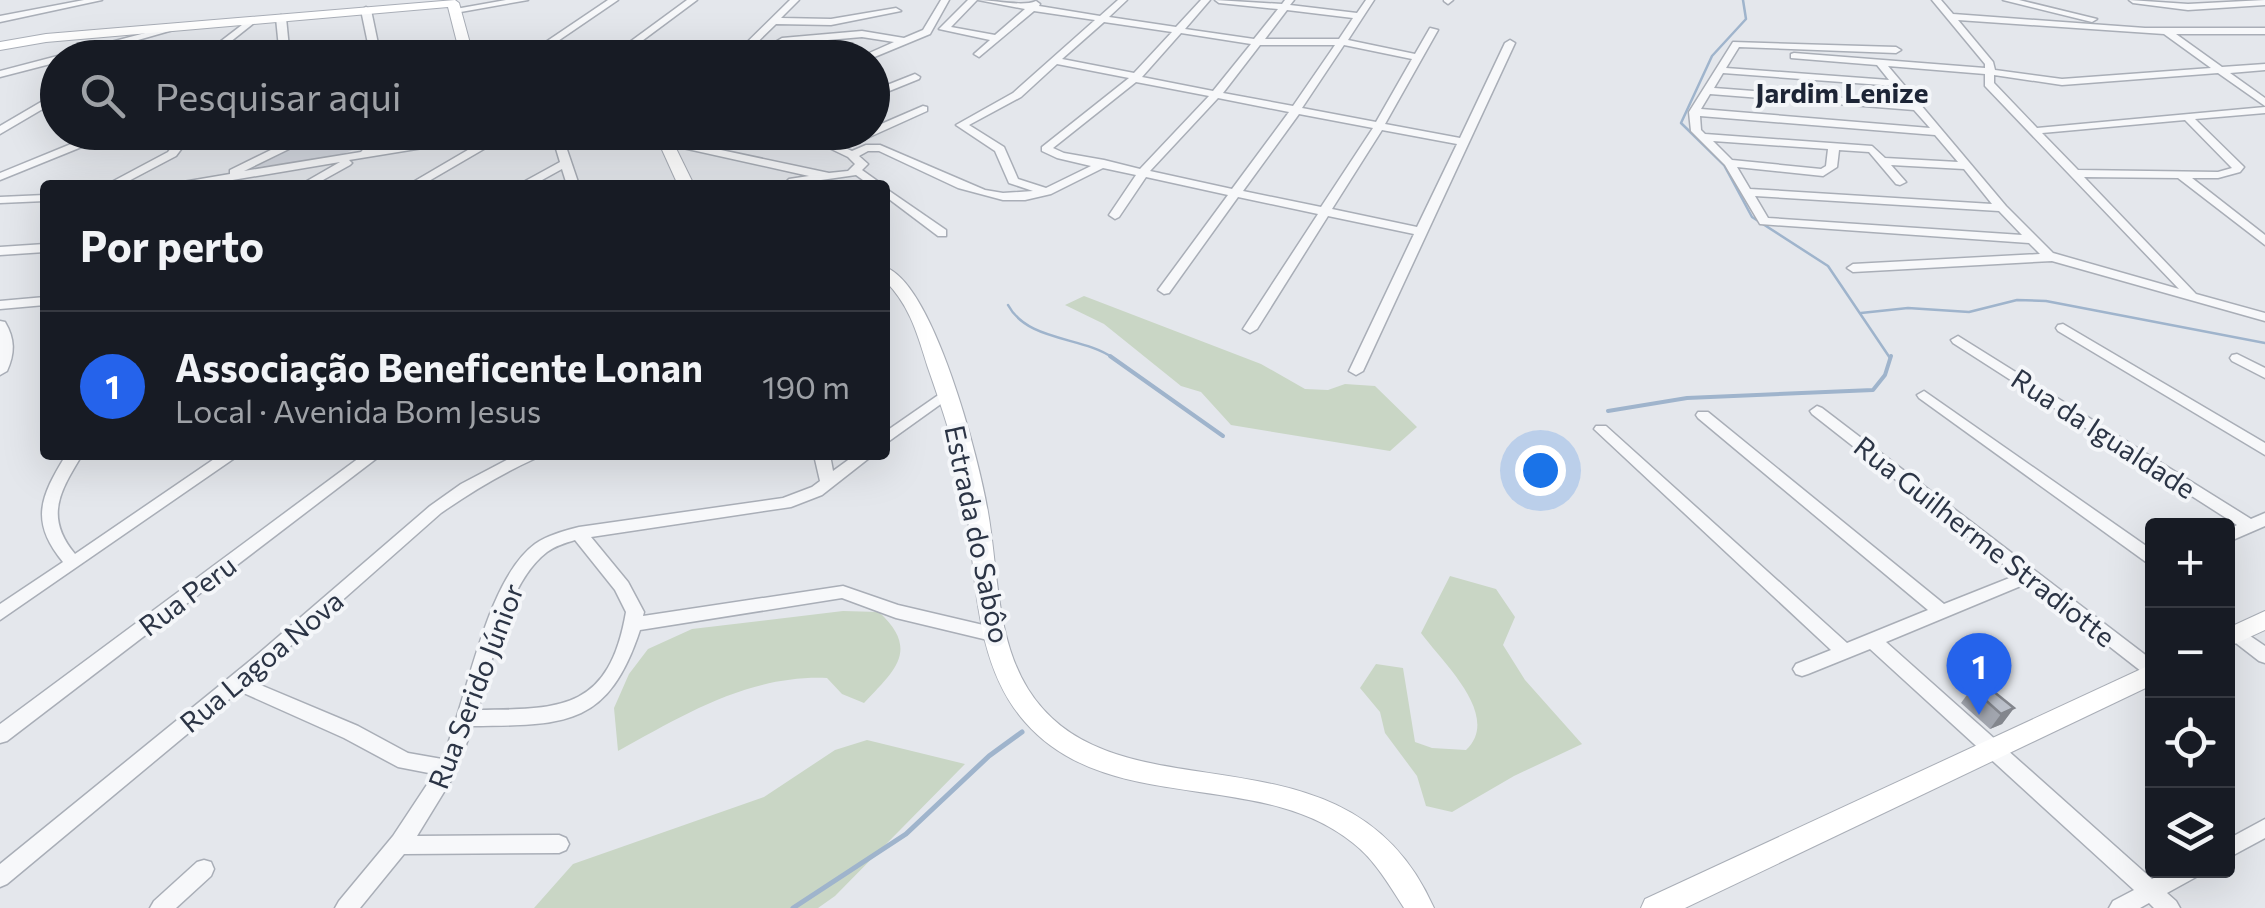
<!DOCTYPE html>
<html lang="pt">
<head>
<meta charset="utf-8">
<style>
  :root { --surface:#171b24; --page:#242831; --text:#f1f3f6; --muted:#9ea1a6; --line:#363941; --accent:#2563eb }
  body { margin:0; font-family:Commissioner,sans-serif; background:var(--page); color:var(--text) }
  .controls { position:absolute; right:30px; bottom:30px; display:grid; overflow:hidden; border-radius:10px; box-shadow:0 10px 40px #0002 }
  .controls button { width:90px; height:90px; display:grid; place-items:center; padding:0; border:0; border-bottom:2px solid var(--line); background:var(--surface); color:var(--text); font:50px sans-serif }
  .you { position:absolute; left:1540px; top:470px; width:35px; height:35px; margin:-25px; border:8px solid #fff; border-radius:50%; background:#1a73e8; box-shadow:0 0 0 15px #1a73e833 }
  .badge { display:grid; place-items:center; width:65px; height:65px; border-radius:50%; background:var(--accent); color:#fff; font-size:32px; font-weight:700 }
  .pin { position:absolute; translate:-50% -82px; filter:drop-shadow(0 2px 5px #0008) }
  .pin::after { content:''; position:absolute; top:52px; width:35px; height:30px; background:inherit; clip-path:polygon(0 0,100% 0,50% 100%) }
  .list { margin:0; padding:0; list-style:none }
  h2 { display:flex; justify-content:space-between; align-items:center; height:130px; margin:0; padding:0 40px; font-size:42px }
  h2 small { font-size:32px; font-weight:400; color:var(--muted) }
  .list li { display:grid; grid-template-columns:65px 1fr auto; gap:30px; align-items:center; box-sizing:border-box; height:150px; padding:0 40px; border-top:2px solid var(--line) }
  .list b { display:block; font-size:38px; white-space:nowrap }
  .list p { margin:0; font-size:32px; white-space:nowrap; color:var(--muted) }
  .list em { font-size:32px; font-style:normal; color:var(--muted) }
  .icon { flex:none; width:55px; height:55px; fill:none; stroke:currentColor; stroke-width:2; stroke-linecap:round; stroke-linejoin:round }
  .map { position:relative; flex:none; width:2265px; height:908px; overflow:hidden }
  .search { position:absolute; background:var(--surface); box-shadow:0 10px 40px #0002; left:40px; top:40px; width:850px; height:110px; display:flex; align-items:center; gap:25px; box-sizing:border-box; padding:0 35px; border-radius:55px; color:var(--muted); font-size:38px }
  .panel { position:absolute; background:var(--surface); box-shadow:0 10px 40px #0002; left:40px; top:180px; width:850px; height:280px; border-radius:10px }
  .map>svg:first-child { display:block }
  .built { fill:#d2d6de }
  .green { fill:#c9d6c5 }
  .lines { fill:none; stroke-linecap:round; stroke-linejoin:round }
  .stream-far2 { stroke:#9fb4cc; stroke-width:2.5 }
  .stream-far1 { stroke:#9fb4cc; stroke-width:4 }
  .stream { stroke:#9fb4cc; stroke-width:5 }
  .street-casing { stroke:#a9aeb7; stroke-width:3 }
  .secondary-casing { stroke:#a9aeb7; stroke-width:2 }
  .street { fill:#f7f8fa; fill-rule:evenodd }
  .secondary { fill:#fff; fill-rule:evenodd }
  .wall { fill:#a1a5ae }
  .shaded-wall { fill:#83868d }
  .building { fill:#bbc0ca; stroke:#83868d; stroke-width:2.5 }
  .labels { text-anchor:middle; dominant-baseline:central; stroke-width:8; stroke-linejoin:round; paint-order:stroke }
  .far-quarter-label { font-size:28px; font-weight:bold; fill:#1d2536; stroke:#f4f6f9 }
  .street-label { font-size:28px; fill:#2b3445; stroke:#f4f6f9 }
</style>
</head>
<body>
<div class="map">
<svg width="2265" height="908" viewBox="0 0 2265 908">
  <rect width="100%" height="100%" fill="#e4e7ec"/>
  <!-- built -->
  <path class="built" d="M 299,133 L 379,133 L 368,144 L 335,157 L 248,168 L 294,144 Z"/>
  <!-- green -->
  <g class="green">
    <path d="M 1084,296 L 1261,364 L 1305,389 L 1328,390 L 1345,384 L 1375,386 L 1417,427 L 1390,451 L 1231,425 L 1201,392 L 1181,386 L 1104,324 L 1065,305 Z"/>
    <path d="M 1450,576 L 1496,589 L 1515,617 L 1503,645 L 1525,680 L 1582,744 L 1514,776 L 1452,812 L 1426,806 L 1417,776 L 1385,733 L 1380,712 L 1360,688 L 1376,664 L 1403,668 L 1415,742 L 1432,748 L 1466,750 C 1502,716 1443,663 1421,633 Z"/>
    <path d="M 843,611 L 879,612 C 920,650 895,670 864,703 L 842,694 L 827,678 C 749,675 685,714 618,751 L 614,708 L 629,674 L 648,649 L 692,629 Z"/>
    <path d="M 867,740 L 965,764 L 835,896 L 818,908 L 534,908 L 573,864 L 764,797 L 835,750 Z"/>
  </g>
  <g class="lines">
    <!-- stream-far2 -->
    <g class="stream-far2">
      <path d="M 1743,0 L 1746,19 L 1712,56 L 1681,123 L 1724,165 L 1752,217 L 1828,266 L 1890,358"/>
      <path d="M 1008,305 C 1028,342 1082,336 1113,358"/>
      <path d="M 1861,313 L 1908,308 L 1969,312 L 2017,300 L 2046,301 L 2265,343"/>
    </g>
    <!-- stream-far1 -->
    <g class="stream-far1">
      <path d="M 1110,356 L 1223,436"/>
      <path d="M 1608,411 L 1687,398 L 1873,390 L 1885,375 L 1891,356"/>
    </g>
    <!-- stream -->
    <path class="stream" d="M 793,908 L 906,834 L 989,756 L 1022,732"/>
    <defs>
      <g id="street">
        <path d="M 84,0 L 102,0 L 0,22 L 0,16 Z"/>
        <path d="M 506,0 L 528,0 L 455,13 L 450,10 Z"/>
        <path d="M 608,0 L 618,0 L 533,58 L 522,58 Z"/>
        <path d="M 687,0 L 697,0 L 619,58 L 608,58 Z"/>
        <path d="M 790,0 L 799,0 L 781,18 L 831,19 L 896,8 L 901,11 L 831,25 L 776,24 L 741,58 L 731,58 Z"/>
        <path d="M 941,0 L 949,0 L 930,34 L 872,58 L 858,58 L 894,42 L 862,37 L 782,44 L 777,41 L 782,38 L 862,31 L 904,38 L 923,30 Z"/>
        <path d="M 968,0 L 977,0 L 951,27 L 995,35 L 1025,9 L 978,0 C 994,0 1023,7 1036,1 L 1040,4 L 1039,6 L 1100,16 L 1118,0 L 1127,0 L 1109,17 L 1176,27 L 1201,0 L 1210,0 L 1185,29 L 1254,39 L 1278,9 L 1219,3 L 1215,0 L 1282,4 L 1285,0 L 1294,0 L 1290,5 L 1357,13 L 1366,0 L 1374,0 L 1348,40 L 1415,54 L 1430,28 L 1438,30 L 1385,124 L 1460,138 L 1505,43 L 1510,40 L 1515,43 L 1363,371 L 1356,375 L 1349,371 L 1414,234 L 1328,216 L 1257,329 L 1250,333 L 1243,329 L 1318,214 L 1238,197 L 1169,293 L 1164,294 L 1158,290 L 1228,195 L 1146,177 L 1119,217 L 1115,219 L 1109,215 L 1136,175 L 1103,168 L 1051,194 L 1025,200 L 1003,200 L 958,188 L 879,151 L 868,151 L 859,156 L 868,164 L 862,170 L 883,185 L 870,185 L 856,175 L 793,184 L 787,181 L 789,179 L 809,176 L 665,144 L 660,141 L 665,138 L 829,173 L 848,171 L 855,164 L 848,157 L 796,132 L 811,132 L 836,144 L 861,132 L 872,132 L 872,128 L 923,106 L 927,107 L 927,111 L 845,148 L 852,151 L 866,145 L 880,145 L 985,190 L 1003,193 L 1033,191 L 1009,183 L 995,151 L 956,125 L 1013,93 L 1095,20 L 1034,11 L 979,57 L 974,54 L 990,40 L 939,29 ZM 1287,10 L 1353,18 L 1339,39 L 1265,39 ZM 1104,22 L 1172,32 L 1134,73 L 1062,59 ZM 1181,33 L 1251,44 L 1213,91 L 1142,77 ZM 1260,45 L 1335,45 L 1293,106 L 1223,93 ZM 1344,45 L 1412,59 L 1376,122 L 1302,108 ZM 1057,64 L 1129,78 L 1042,147 L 1042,151 L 1057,158 L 1091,166 L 1046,188 L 1018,179 L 1004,147 L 969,125 L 1021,97 ZM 1136,82 L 1209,96 L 1140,169 L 1104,160 L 1064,153 L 1053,148 ZM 1218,98 L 1289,112 L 1232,189 L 1150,171 ZM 1299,114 L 1373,128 L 1321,207 L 1243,191 ZM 1382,130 L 1457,144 L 1417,227 L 1332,209 Z"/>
        <path d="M 1453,0 L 1448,4 L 1444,1 L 1444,0 Z"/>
        <path d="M 1932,0 L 1941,0 L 1953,14 L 2145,28 L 2265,28 L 2265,34 L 2176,34 L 2222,67 L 2265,64 L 2265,70 L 2230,73 L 2265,98 L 2265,106 L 2218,73 L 2062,85 L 1994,75 L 1994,83 L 2037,128 L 2265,107 L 2265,113 L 2195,119 L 2244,167 L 2240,172 L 2218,178 L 2192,178 L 2265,235 L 2265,245 L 2178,178 L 2084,177 L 2196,294 L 2265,313 L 2265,321 L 2052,261 L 1853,272 L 1847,268 L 1853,264 L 2040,254 L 2029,243 L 1760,224 L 1725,165 L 1691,131 L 1689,112 L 1733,42 L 1896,47 L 1901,50 L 1896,53 L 1739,47 L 1726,68 L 1889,80 L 1877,65 L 1791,58 L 1791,54 L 1794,53 L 1985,68 L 1985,64 ZM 1958,20 L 2164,34 L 2211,68 L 2062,79 L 1995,70 L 1993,62 ZM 1888,66 L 1985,74 L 1985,86 L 2179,289 L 2053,253 L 2006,206 ZM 1723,73 L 1895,86 L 1909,103 L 1714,88 ZM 1710,94 L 1914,110 L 1930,128 L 1701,109 ZM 1700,116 L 1935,135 L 1958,162 L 1885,158 L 1872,146 L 1705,134 L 1701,130 ZM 2185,120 L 2232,168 L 2218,172 L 2078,170 L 2042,133 ZM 1713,141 L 1828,149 L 1826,166 L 1821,169 L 1732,160 ZM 1839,150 L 1869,152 L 1896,184 L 1900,185 L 1906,182 L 1891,165 L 1964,169 L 1992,204 L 1750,189 L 1737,167 L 1823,176 L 1837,167 ZM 1755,196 L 1999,211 L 2022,235 L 1768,218 Z"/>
        <path d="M 2003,0 L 2019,0 L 2097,19 L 2092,22 Z"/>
        <path d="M 2129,0 L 2188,4 L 2265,0 L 2265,5 L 2188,10 L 2133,3 Z"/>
        <path d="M 366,7 L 371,10 L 381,58 L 371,58 L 361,10 Z"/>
        <path d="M 281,15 L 286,18 L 290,58 L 280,58 L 276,18 Z"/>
        <path d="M 251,18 L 256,21 L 254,23 L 210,58 L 199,58 Z"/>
        <path d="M 172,26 L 180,28 L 75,58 L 58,58 L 58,62 L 0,77 L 0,71 Z"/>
        <path d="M 915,74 L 920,77 L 919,79 L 872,98 L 872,91 Z"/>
        <path d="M 58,92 L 58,100 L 0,134 L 0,126 Z"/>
        <path d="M 89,132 L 102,132 L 84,146 L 0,180 L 0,173 L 76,142 Z"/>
        <path d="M 183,132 L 194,132 L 176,156 L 121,185 L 106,185 L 168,152 Z"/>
        <path d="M 290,132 L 301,132 L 289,149 L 244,171 L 361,152 L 379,132 L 391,132 L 374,150 L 477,132 L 504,132 L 501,135 L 501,139 L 422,185 L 408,185 L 490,137 L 349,160 L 352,163 L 350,165 L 314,185 L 300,185 L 340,162 L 203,185 L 177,185 L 183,182 L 230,174 L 230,170 L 281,145 Z"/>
        <path d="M 551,132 L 561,132 L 579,185 L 567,185 L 562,169 L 533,185 L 518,185 L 560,162 Z"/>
        <path d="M 885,188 L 946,230 L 946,236 L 938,236 L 885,196 Z"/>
        <path d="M 45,195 L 45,201 L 0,203 L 0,197 Z"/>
        <path d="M 45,244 L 45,252 L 0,255 L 0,247 Z"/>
        <path d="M 45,297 L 45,305 L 0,309 L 0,301 Z"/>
        <path d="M 0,321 L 5,322 C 15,339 15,353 7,371 L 0,375 Z"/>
        <path d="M 2063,324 L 2265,443 L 2265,455 L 2058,331 L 2056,328 L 2058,325 Z"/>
        <path d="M 1958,336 L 2251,519 L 2265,513 L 2265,526 L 2228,542 L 2228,530 L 2237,525 L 1953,343 L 1951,340 Z"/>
        <path d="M 2237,354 L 2265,368 L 2265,378 L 2232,361 L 2230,358 L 2232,355 Z"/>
        <path d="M 947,389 L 952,390 L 954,393 L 952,396 L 885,444 L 885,432 Z"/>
        <path d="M 1924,391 L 2152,550 L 2152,564 L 2146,562 L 1919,398 L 1917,395 Z"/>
        <path d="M 1817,406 L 1822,408 L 2152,660 L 2152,677 L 2146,675 L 2028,583 L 1886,642 L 2152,879 L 2168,870 L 2199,870 L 2196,877 L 2167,893 L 2176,901 L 2180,908 L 2154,908 L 2149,903 L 2140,908 L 2109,908 L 2113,901 L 2134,890 L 1870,649 L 1808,674 L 1802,676 L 1796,674 L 1793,669 L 1796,664 L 1831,650 L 1594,429 L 1596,426 L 1606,426 L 1847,643 L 1928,610 L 1698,418 L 1696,415 L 1698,412 L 1708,412 L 1944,604 L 2017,575 L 1812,414 L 1810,411 Z"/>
        <path d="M 66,455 L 82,455 C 60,491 44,517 75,554 L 220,455 L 239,455 L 0,620 L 0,604 L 63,562 C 29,521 41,496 66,455 Z"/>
        <path d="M 363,455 L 381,455 L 7,741 L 0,743 L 0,724 Z"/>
        <path d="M 516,455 L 537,455 L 534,459 C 501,474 471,492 441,513 L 251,681 L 358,726 L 408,753 L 442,759 C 467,702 485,581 535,544 C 548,535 564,531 579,527 L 783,498 L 812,487 L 820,481 L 814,455 L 830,455 L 833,471 L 855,455 L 873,455 L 822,495 L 791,507 L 591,537 L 628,582 L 644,612 L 643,616 L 843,586 L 898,605 L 996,628 L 1002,630 L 1005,635 L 1002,640 L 996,642 L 896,618 L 842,598 L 640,630 C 608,727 565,725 473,726 L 455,774 L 417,836 L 559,835 L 566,838 L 569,844 L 566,850 L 559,853 L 404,854 L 360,908 L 335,908 L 339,901 L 393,836 L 434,774 L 398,767 L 344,738 L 239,691 L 7,884 L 0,887 L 0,864 L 251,660 L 430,506 L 461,484 ZM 575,540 L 615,590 L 626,612 C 609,710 562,709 478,710 C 492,664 506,583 547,552 C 555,546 565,543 575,540 Z"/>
        <path d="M 2228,621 L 2265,646 L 2265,663 L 2259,661 L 2228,637 Z"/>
        <path d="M 2265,819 L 2265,838 L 2228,858 L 2228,839 Z"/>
        <path d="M 204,860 L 211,862 L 214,869 L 211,876 L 176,908 L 150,908 L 154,901 L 197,862 Z"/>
      </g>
      <g id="secondary">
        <path d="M 455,0 L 459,3 L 474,58 L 461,58 L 448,7 L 46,42 L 0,50 L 0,42 L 46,34 Z"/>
        <path d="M 654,132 L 668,132 L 694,185 L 678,185 Z"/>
        <path d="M 885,267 C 934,284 980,462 988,512 C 998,569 996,638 1028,689 C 1115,828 1347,710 1434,908 L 1404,908 C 1389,885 1375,860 1353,843 C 1260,767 1109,818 1025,722 C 971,661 977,567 964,492 C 956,449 942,408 928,368 C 918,336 910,305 885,281 Z"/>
        <path d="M 2265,611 L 2265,630 L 2228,647 L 2228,628 Z"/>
        <path d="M 2152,664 L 2152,685 L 1685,908 L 1641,908 L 1645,899 Z"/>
      </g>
    </defs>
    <!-- street casing -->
    <use href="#street" class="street-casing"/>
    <!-- secondary casing -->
    <use href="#secondary" class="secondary-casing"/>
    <!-- street -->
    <use href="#street" class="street"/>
    <!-- secondary -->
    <use href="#secondary" class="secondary"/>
  </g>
  <!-- wall -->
  <path class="wall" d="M 1972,688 L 2014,708 L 2002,724 L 1990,729 L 1961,703 Z"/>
  <!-- shaded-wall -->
  <path class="shaded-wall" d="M 2014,708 L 2002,724 L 1990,729 L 2001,714 Z"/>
  <!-- building -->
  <path class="building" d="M 1983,683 L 2014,708 L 2001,714 L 1972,688 Z"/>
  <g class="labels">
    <!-- far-quarter labels -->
    <g class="far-quarter-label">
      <text x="1842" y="92">Jardim Lenize</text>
    </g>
    <!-- street labels -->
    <g class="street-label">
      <text transform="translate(2104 433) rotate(33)">Rua da Igualdade</text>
      <text transform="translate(978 534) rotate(78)">Estrada do Sabôo</text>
      <text transform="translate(1985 541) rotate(38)">Rua Guilherme Stradiotte</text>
      <text transform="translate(187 595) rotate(-37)">Rua Peru</text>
      <text transform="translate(261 661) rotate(-40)">Rua Lagoa Nova</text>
      <text transform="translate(475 686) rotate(-69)">Rua Serido Júnior</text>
    </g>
  </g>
</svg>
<div class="controls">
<button>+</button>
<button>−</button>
<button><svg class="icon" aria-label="locate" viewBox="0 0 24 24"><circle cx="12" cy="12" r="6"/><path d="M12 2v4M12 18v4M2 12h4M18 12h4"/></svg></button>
<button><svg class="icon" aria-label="layers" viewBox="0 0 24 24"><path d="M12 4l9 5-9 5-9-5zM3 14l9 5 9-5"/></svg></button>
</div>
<div class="you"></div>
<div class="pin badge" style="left:1979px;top:715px">1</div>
<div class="search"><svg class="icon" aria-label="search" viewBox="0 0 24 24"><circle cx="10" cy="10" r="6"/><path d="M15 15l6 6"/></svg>Pesquisar aqui</div>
<section class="panel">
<h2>Por perto<small></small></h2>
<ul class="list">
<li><span class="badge">1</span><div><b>Associação Beneficente Lonan</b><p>Local · Avenida Bom Jesus</p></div><em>190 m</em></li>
</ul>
</section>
</div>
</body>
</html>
